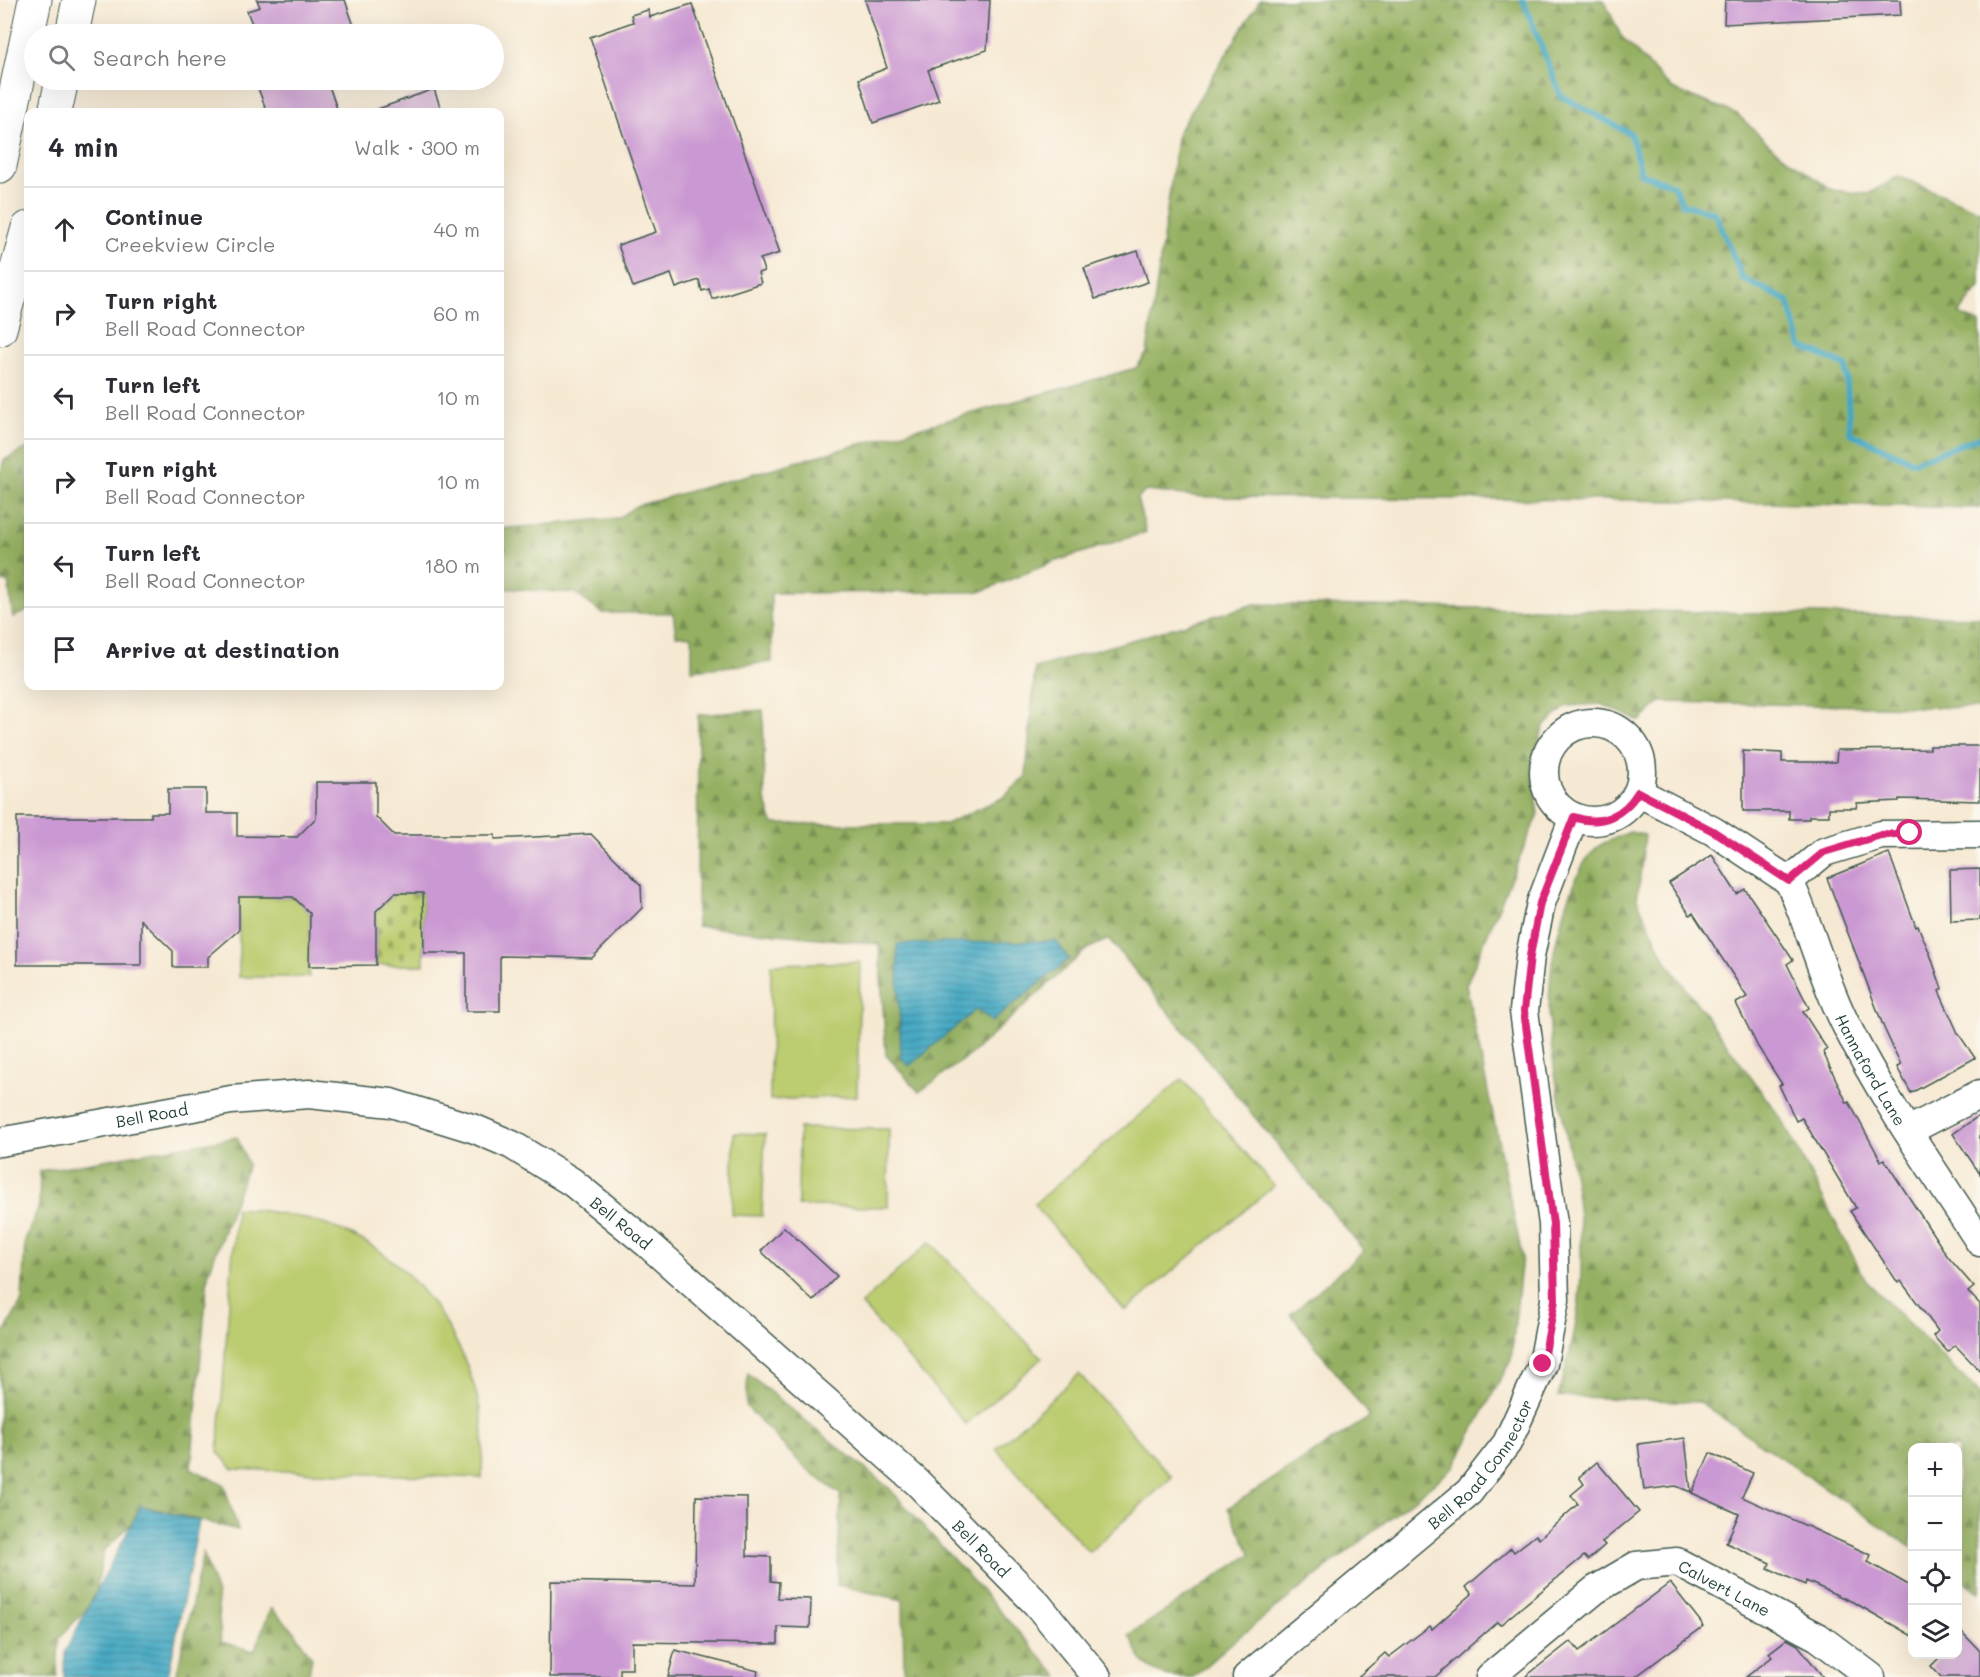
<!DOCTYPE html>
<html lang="en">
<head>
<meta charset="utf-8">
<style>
  :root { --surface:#fff; --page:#f2f2f3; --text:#2b2b33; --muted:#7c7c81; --line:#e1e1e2 }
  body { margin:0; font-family:Mali,sans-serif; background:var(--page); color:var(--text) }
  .controls { position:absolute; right:18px; bottom:18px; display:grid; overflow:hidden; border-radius:12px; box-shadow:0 6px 24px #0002 }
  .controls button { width:54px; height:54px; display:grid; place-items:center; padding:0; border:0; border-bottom:2px solid var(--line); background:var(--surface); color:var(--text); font:30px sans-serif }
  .stop { position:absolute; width:18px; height:18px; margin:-14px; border:4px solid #db2777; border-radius:50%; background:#fff }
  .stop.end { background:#db2777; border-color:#fff; box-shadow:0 2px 6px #0008 }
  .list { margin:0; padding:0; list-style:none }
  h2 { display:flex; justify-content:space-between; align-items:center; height:78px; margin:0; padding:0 24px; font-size:26px }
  h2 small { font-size:20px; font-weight:400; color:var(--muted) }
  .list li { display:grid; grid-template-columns:39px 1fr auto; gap:18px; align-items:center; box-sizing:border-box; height:84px; padding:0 24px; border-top:2px solid var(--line) }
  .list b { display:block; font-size:22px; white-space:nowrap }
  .list p { margin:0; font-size:20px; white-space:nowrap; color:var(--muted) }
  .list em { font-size:20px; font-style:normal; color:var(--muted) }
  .icon { flex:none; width:33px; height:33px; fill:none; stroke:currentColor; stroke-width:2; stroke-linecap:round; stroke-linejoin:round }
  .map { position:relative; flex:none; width:1980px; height:1677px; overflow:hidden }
  .search { position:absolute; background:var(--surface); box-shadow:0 6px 24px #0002; left:24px; top:24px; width:480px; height:66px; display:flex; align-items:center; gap:15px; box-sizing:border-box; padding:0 21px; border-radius:33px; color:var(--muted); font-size:22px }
  .panel { position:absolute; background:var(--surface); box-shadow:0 6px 24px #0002; left:24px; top:108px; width:480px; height:582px; border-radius:12px }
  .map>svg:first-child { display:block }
  .green { fill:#bccc6f; stroke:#6e8452; stroke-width:1.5 }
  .forest { fill:url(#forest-firs); stroke:#5a764b; stroke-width:1.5 }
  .cemetery { fill:url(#cemetery-stones); stroke:#6e8452; stroke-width:1.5 }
  .water { fill:url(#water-rules); stroke:#30727b; stroke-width:1.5 }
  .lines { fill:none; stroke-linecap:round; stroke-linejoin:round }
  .stream { stroke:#42a7c2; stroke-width:6 }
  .building { fill:#ca98d2 }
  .minor-casing { stroke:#3f574c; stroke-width:31 }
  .highway-casing { stroke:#3f574c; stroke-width:35 }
  .minor { stroke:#fff; stroke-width:28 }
  .highway { stroke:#fff; stroke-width:33 }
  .route { stroke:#db2777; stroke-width:8 }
  .labels { text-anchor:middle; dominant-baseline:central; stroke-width:5; stroke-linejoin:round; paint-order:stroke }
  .street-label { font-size:16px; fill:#1f3d34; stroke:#fbf7ec }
</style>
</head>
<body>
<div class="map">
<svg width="1980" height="1677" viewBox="0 0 1980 1677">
  <defs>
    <pattern id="forest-firs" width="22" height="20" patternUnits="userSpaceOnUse" patternTransform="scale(1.5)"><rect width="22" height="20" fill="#95b062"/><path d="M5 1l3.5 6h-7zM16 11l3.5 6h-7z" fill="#799052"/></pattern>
    <pattern id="cemetery-stones" width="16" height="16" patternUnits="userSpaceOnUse" patternTransform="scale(1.5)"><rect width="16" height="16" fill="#bccc6f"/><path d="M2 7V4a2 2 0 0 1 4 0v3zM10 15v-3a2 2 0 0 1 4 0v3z" fill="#98a75c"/></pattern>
    <pattern id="water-rules" width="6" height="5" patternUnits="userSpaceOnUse" patternTransform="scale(1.5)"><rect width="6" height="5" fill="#42a7c2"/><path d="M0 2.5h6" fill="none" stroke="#37899e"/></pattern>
  </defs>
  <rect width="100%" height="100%" fill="#fbf7ec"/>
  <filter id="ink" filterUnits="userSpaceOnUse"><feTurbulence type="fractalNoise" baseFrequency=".0167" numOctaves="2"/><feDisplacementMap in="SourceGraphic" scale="12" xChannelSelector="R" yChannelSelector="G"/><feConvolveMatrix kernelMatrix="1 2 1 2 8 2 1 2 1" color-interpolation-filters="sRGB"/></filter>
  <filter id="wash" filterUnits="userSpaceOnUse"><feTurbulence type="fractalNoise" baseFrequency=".008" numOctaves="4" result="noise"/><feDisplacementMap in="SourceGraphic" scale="24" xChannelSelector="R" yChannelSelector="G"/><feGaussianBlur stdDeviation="1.35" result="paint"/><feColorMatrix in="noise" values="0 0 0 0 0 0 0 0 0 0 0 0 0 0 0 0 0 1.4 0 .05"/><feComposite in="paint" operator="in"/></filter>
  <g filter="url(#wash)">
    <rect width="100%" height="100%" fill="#f6e9d3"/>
    <!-- green -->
    <g class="green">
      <path d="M 239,897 L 293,897 L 310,913 L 309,977 L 239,977 Z"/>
      <path d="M 860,962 L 857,1096 L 770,1100 L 771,964 Z"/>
      <path d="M 1182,1079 L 1274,1186 L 1125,1311 L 1034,1204 Z"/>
      <path d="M 799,1128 L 889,1129 L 888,1207 L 798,1206 Z"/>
      <path d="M 734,1133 L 765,1134 L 762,1216 L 732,1215 Z"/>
      <path d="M 236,1208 C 276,1211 315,1218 351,1235 C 420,1266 473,1349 482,1423 C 484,1440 482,1460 482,1478 L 233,1469 L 218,1452 Z"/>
      <path d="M 930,1242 L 1042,1358 L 966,1424 L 861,1304 Z"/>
      <path d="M 1079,1374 L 1172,1477 L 1089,1552 L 996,1449 Z"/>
    </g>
    <!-- forest -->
    <g class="forest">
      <path d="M 1260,0 L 1604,0 L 1621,36 L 1672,89 L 1737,114 L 1774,149 L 1832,190 L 1868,194 L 1899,176 L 1980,211 L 1980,287 L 1959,314 L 1980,323 L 1980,508 L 1627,500 L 1203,497 L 1146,491 L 1137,499 L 1146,532 L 1053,562 L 980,592 L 771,593 L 772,662 L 692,670 L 692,636 L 676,635 L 673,613 L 602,613 L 575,593 L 500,588 L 500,529 L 618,518 L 636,506 L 1136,368 L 1147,353 L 1178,132 Z"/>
      <path d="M 28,448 L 28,611 L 13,617 L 8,582 L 0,581 L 0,474 L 4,460 Z"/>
      <path d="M 1255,604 L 1980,617 L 1980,708 L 1660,702 L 1640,721 L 1601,704 L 1567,706 L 1544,726 L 1531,765 L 1538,814 L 1466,985 L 1522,1256 L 1511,1360 L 1453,1468 L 1234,1641 L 1193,1677 C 1153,1677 1145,1671 1129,1635 L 1251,1554 L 1228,1508 L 1370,1417 L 1291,1314 L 1364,1251 L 1109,939 L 1087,949 L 971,1054 L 919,1092 L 886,1055 L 879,944 L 697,926 L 698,715 L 763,710 L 765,799 L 773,824 L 946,824 L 1004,797 L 1026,776 L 1035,668 Z"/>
      <path d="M 1630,832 L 1645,835 L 1637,899 L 1666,961 L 1782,1120 L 1866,1281 L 1980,1394 L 1980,1593 L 1958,1577 L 1958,1448 L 1912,1448 L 1912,1547 L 1699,1402 L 1558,1396 C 1573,1347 1583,1299 1581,1248 C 1578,1127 1522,1031 1566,907 C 1573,887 1579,866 1594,850 C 1601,842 1619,837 1630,832 Z"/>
      <path d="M 237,1137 L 248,1164 L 208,1275 L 191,1468 L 224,1485 L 238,1530 L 148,1507 L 103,1552 L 95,1600 L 59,1638 L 57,1677 L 0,1677 L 0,1340 L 22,1301 L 25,1240 L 39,1206 L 40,1171 Z"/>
      <path d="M 748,1374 L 889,1488 L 1059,1677 L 904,1677 L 903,1600 L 837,1585 L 841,1495 L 805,1468 L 746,1406 Z"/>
      <path d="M 203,1553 L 217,1595 L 221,1642 L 254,1651 L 271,1608 L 295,1632 L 312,1658 L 308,1677 L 176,1677 Z"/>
    </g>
    <!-- cemetery -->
    <path class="cemetery" d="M 395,893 L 423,893 L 424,965 L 376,965 L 376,911 Z"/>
    <!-- water -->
    <g class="water">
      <path d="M 1056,941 L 1069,959 L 992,1022 L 977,1009 L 909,1066 L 901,1057 L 897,944 Z"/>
      <path d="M 141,1506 L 199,1521 L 168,1677 L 64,1677 L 65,1652 Z"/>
    </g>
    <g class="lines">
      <!-- stream -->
      <path class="stream" d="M 1523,0 L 1561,96 L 1631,134 L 1641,174 L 1673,185 L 1683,204 L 1715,213 L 1743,279 L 1788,301 L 1801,346 L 1846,366 L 1850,433 L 1914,462 L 1980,437"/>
    </g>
    <g id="blocks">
      <!-- building -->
      <g class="building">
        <path d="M 257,0 L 345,0 L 355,29 L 337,34 L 256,34 L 247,11 L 260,7 Z"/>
        <path d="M 865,0 L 990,0 L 987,50 L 928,70 L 939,100 L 873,123 L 859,79 L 887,68 Z"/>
        <path d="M 1725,0 L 1900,0 L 1901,15 L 1724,24 Z"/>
        <path d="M 692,4 L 780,253 L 760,259 L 764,271 L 758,273 L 761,283 L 712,299 L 709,289 L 702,291 L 699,280 L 676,288 L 671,274 L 633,287 L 618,245 L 656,232 L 590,37 L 633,22 L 631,15 L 648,10 L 650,17 Z"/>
        <path d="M 255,80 L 327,80 L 338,112 L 267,112 Z"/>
        <path d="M 434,89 L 442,112 L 375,112 L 375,110 Z"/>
        <path d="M 1138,251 L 1148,282 L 1095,299 L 1084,268 Z"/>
        <path d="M 1930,746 L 1980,746 L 1980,801 L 1899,799 L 1899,801 L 1857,803 L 1856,808 L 1829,808 L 1829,816 L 1809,816 L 1809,819 L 1789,819 L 1789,811 L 1743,811 L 1743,751 L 1782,753 L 1782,762 L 1836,762 L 1837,750 L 1930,749 Z"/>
        <path d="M 316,782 L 376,782 L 376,817 L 394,835 L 495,835 L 495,839 L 591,834 L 641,885 L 642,908 L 592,958 L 500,956 L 500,1011 L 466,1011 L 466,953 L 424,953 L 423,893 L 395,893 L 376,911 L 376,965 L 309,966 L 310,913 L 293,897 L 239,897 L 239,930 L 208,957 L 208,967 L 173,967 L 173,951 L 141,920 L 141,965 L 17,965 L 17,817 L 151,817 L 151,813 L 168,813 L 168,789 L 206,789 L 206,813 L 237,813 L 237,836 L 297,837 L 316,818 Z"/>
        <path d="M 1889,853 L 1916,927 L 1918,926 L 1930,954 L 1942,989 L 1939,991 L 1958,1033 L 1975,1058 L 1911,1093 L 1897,1067 L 1901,1065 L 1884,1028 L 1827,878 Z"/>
        <path d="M 1712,855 L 1737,894 L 1745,889 L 1793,960 L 1787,964 L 1809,1008 L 1803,1012 L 1827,1049 L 1823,1052 L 1847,1103 L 1849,1102 L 1881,1161 L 1884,1159 L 1948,1257 L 1974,1287 L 1968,1292 L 1980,1304 L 1980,1371 L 1955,1345 L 1948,1352 L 1933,1336 L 1938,1331 L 1901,1281 L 1898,1283 L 1850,1211 L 1856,1208 L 1802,1118 L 1796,1121 L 1779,1085 L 1782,1084 L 1758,1047 L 1736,1003 L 1747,997 L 1693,913 L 1690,915 L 1669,883 Z"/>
        <path d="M 1980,869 L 1980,920 L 1951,921 L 1950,870 Z"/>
        <path d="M 1980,1115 L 1980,1174 L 1953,1134 Z"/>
        <path d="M 784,1227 L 837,1276 L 813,1301 L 761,1251 Z"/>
        <path d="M 1685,1438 L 1691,1492 L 1676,1486 L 1644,1490 L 1638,1444 Z"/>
        <path d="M 1710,1453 L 1753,1473 L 1742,1497 L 1871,1555 L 1868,1562 L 1912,1587 L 1912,1636 L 1855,1603 L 1806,1581 L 1805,1585 L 1768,1568 L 1770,1563 L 1726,1543 L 1739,1514 L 1692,1493 Z"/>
        <path d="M 1597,1462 L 1639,1512 L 1602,1542 L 1605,1545 L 1588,1560 L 1584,1556 L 1500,1625 L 1497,1622 L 1435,1677 L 1358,1677 L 1385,1653 L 1389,1657 L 1430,1626 L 1432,1629 L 1472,1594 L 1466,1587 L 1511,1548 L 1514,1552 L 1536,1535 L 1539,1539 L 1578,1504 L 1571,1495 L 1584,1484 L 1579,1477 Z"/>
        <path d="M 696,1496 L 747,1497 L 747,1556 L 771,1557 L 771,1581 L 779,1582 L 778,1598 L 811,1599 L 810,1628 L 778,1627 L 778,1644 L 632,1642 L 632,1669 L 620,1669 L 620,1677 L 550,1677 L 551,1581 L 695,1584 Z"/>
        <path d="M 1670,1583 L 1704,1626 L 1635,1677 L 1525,1677 L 1571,1641 L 1579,1651 Z"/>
        <path d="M 1958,1628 L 1980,1651 L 1980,1677 L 1941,1677 L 1931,1666 L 1943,1654 L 1958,1654 Z"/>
        <path d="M 1787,1639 L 1798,1645 L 1823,1677 L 1746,1677 L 1772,1657 L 1769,1653 Z"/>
        <path d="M 675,1650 L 758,1671 L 757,1677 L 668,1677 Z"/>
      </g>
    </g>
  </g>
  <g filter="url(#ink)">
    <use href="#blocks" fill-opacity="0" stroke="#3f574c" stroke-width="1.5"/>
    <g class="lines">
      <defs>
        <g id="minor">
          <circle cx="1593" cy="772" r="49"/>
          <path d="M 1638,792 L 1713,831 L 1789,881"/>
          <path id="s1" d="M 1789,881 C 1811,928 1823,980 1846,1025 C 1884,1101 1934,1171 1980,1242"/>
          <path d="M 1789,881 L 1824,852 L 1881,835 L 1980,834"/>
          <path d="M 1908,1131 L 1980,1094"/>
          <path id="s2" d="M 0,1142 L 231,1100 L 309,1094 L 391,1103 L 475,1129 L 512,1145 L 572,1182 L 648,1244 L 917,1482 L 1037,1604 L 1097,1677"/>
          <path id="s3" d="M 1247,1677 L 1469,1492 L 1507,1443 L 1543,1364 L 1555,1300 L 1553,1224 L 1524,1011 L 1530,956 L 1541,903 L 1574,817"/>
          <path id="s4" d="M 1490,1677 L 1595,1590 L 1636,1566 L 1677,1562 L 1818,1637 L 1871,1677"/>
        </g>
        <g id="highway">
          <path d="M 72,34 L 79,0"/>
          <path d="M 55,112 L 62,80"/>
          <path d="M 0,166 L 35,0"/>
          <path d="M 0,329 L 28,228"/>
        </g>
      </defs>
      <!-- minor casing -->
      <use href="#minor" class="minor-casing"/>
      <!-- highway casing -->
      <use href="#highway" class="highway-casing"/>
      <!-- minor -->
      <use href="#minor" class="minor"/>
      <!-- highway -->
      <use href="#highway" class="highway"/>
    </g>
  </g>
  <g class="lines" filter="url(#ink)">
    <!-- route -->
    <path class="route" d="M 1543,1364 L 1555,1300 L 1553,1224 L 1524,1011 L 1530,956 L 1540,903 L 1574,817 C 1601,827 1624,815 1638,792 L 1713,831 L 1789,881 L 1824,852 L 1881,835 L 1910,833"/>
  </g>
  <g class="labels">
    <!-- street labels -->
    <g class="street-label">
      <text stroke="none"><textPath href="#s1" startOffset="206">Hannaford Lane</textPath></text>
      <text stroke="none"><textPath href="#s2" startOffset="154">Bell Road</textPath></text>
      <text stroke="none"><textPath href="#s2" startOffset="658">Bell Road</textPath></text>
      <text stroke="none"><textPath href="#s3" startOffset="318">Bell Road Connector</textPath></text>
      <text stroke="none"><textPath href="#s2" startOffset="1144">Bell Road</textPath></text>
      <text stroke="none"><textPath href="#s4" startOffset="279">Calvert Lane</textPath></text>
    </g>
  </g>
</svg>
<div class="controls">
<button>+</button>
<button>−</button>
<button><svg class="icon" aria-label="locate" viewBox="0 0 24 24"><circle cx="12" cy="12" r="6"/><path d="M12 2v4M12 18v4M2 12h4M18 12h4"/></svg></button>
<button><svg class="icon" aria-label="layers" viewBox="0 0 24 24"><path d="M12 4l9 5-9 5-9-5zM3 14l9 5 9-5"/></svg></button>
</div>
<div class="stop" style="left:1910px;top:833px"></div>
<div class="stop end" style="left:1543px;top:1364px"></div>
<div class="search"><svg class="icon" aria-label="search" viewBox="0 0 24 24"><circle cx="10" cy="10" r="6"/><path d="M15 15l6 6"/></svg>Search here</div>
<section class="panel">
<h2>4 min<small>Walk · 300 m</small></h2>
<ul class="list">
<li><svg class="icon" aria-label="ahead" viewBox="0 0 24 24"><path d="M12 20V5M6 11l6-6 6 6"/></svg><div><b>Continue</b><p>Creekview Circle</p></div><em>40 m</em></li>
<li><svg class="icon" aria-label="right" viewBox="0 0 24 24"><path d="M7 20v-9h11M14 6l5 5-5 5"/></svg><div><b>Turn right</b><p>Bell Road Connector</p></div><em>60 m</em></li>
<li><svg class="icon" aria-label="left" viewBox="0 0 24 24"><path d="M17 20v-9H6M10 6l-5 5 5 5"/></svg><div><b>Turn left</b><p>Bell Road Connector</p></div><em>10 m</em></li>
<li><svg class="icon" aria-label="right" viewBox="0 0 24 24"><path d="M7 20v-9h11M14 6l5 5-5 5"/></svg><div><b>Turn right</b><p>Bell Road Connector</p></div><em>10 m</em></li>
<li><svg class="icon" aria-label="left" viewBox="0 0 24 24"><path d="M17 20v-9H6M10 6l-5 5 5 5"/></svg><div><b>Turn left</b><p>Bell Road Connector</p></div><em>180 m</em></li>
<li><svg class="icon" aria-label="arrive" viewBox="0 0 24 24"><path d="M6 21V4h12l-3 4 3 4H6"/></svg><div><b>Arrive at destination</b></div></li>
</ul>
</section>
</div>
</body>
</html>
